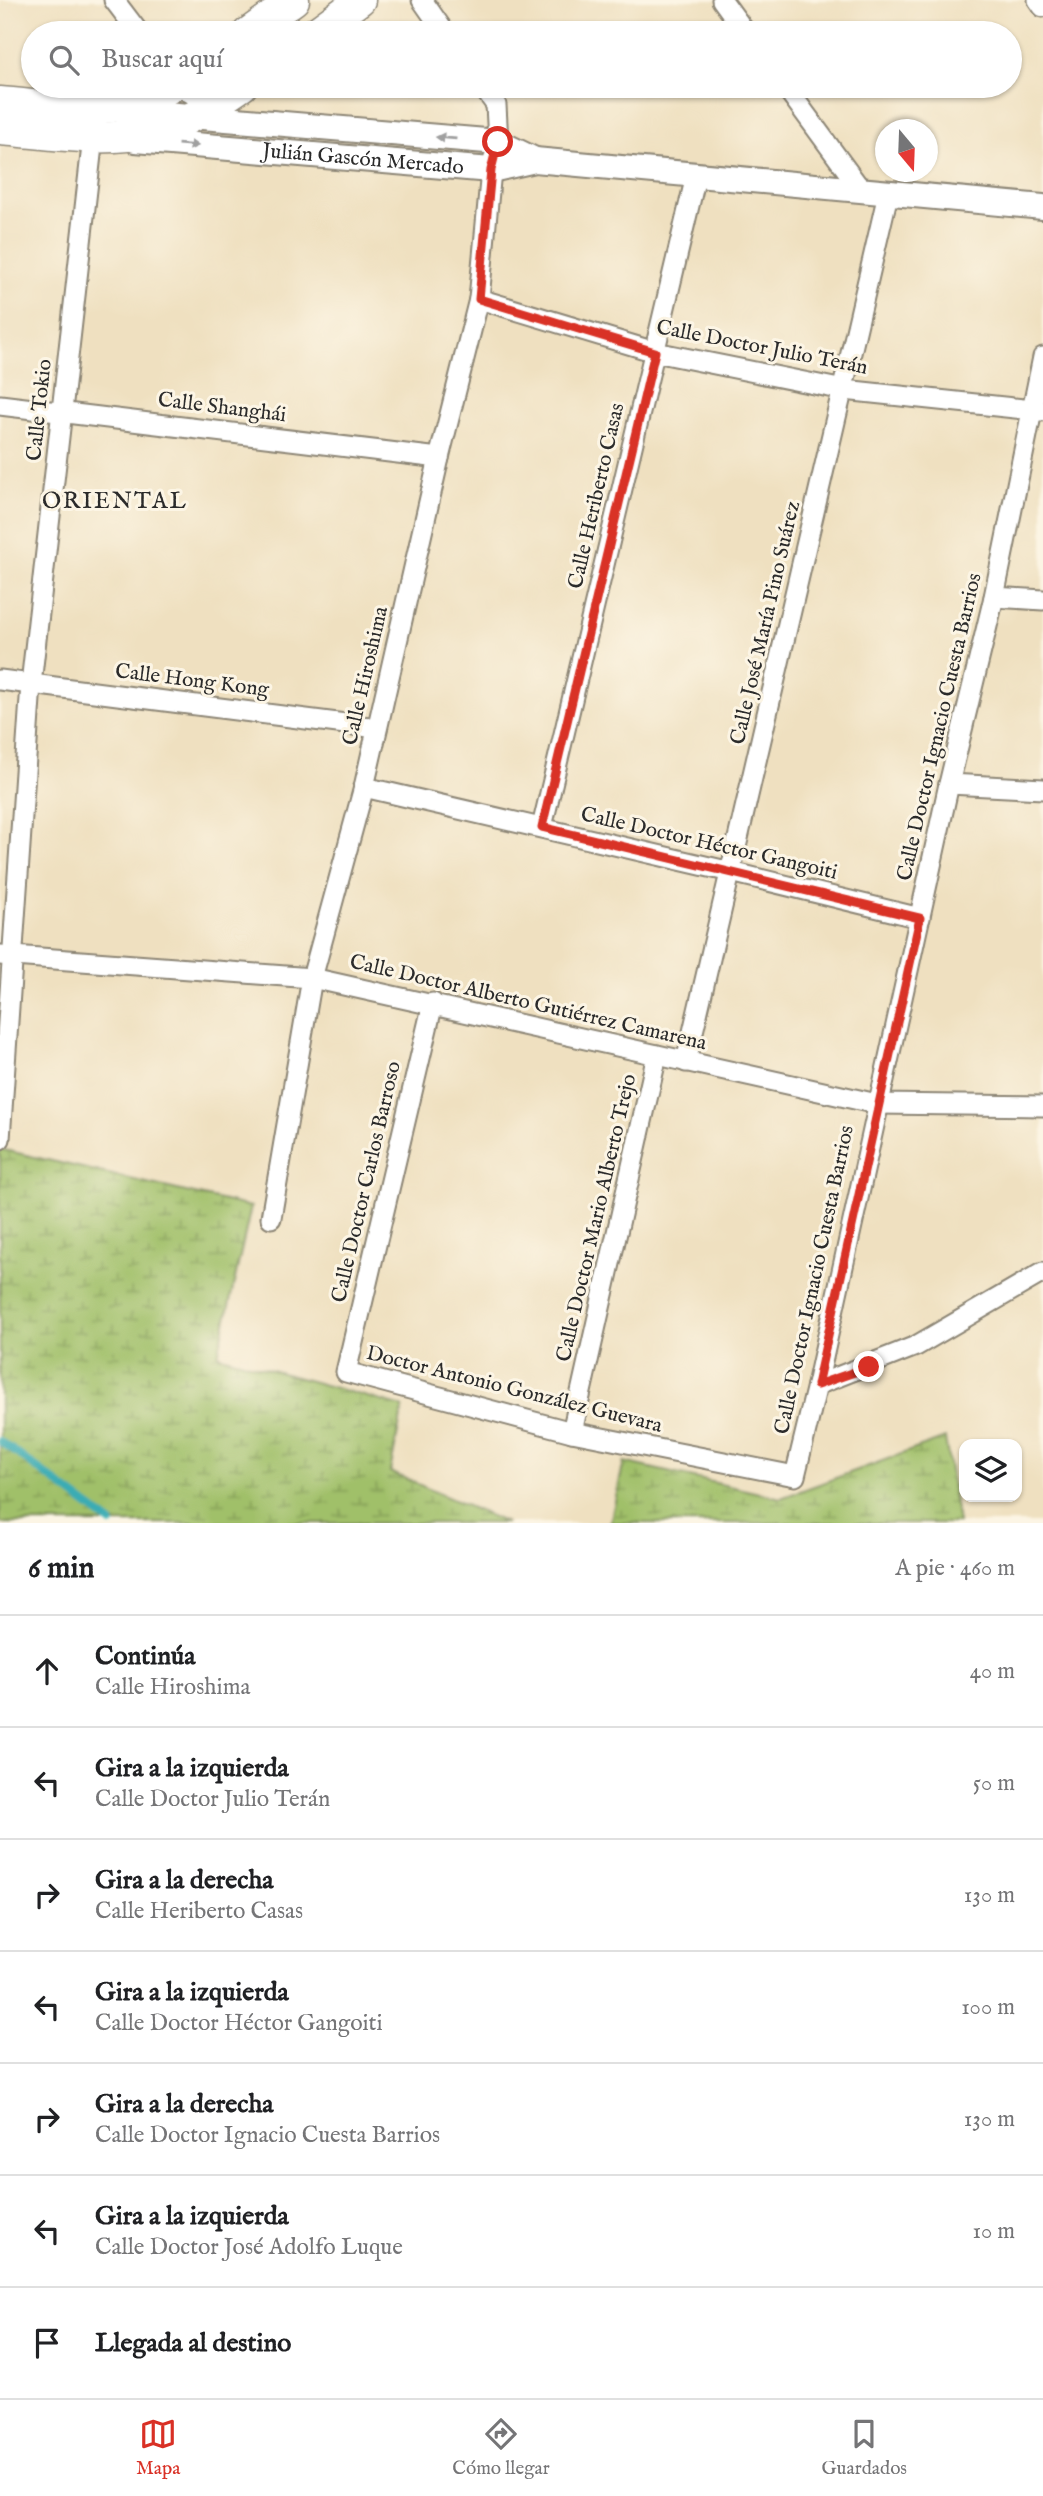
<!DOCTYPE html>
<html lang="es">
<head>
<meta charset="utf-8">
<style>
  :root { --surface:#fff; --page:#f6f6f6; --text:#202124; --muted:#757577; --line:#e0e0e0; --accent:#d93025 }
  body { margin:0; font-family:"IM FELL English",serif; background:var(--page); color:var(--text) }
  .controls { position:absolute; right:21px; bottom:21px; display:grid; overflow:hidden; border-radius:14px; box-shadow:0 2px 5px #0004 }
  .controls button { width:63px; height:63px; display:grid; place-items:center; padding:0; border:0; border-bottom:2px solid var(--line); background:var(--surface); color:var(--text); font:35px sans-serif }
  .compass { position:absolute; left:875px; top:119px; width:63px; height:63px; border-radius:50%; background:var(--surface); box-shadow:0 2px 5px #0004; rotate:161deg }
  .stop { position:absolute; width:21px; height:21px; margin:-16px; border:5px solid #d93025; border-radius:50%; background:#fff }
  .stop.end { background:#d93025; border-color:#fff; box-shadow:0 2px 7px #0008 }
  .list { margin:0; padding:0; list-style:none }
  h2 { display:flex; justify-content:space-between; align-items:center; height:91px; margin:0; padding:0 28px; font-size:30px }
  h2 small { font-size:23px; font-weight:400; color:var(--muted) }
  .list li { display:grid; grid-template-columns:46px 1fr auto; gap:21px; align-items:center; box-sizing:border-box; height:112px; padding:0 28px; border-top:2px solid var(--line) }
  .list b { display:block; font-size:26px; white-space:nowrap }
  .list p { margin:0; font-size:23px; white-space:nowrap; color:var(--muted) }
  .list em { font-size:23px; font-style:normal; color:var(--muted) }
  .icon { flex:none; width:38px; height:38px; fill:none; stroke:currentColor; stroke-width:2; stroke-linecap:round; stroke-linejoin:round }
  .map { position:relative; flex:none; width:1043px; height:1523px; overflow:hidden }
  .search { position:absolute; background:var(--surface); box-shadow:0 2px 5px #0004; left:21px; right:21px; top:21px; height:77px; display:flex; align-items:center; gap:18px; box-sizing:border-box; padding:0 24px; border-radius:38px; color:var(--muted); font-size:26px }
  .sheet { height:875px; background:var(--surface) }
  nav { display:flex; justify-content:space-around; align-items:center; box-sizing:border-box; height:98px; border-top:2px solid var(--line); background:var(--surface); font-size:19px; color:var(--muted) }
  nav a { display:grid; justify-items:center; gap:4px }
  nav .on { color:var(--accent) }
  .map>svg:first-child { display:block }
  .wetland { fill:url(#wetland-marsh); stroke:#66764a; stroke-width:2 }
  .lines { fill:none; stroke-linecap:round; stroke-linejoin:round }
  .stream { stroke:#3aacb4; stroke-width:8 }
  .minor-casing { stroke:#8d8676; stroke-width:23 }
  .tertiary-casing { stroke:#8d8676; stroke-width:28 }
  .primary-casing { stroke:#8d8676; stroke-width:33 }
  .minor { stroke:#fff; stroke-width:19 }
  .tertiary { stroke:#fff; stroke-width:24 }
  .primary { stroke:#fff; stroke-width:30 }
  .oneway { fill:#a0a0a0 }
  .route { stroke:#d93025; stroke-width:9 }
  .labels { text-anchor:middle; dominant-baseline:central; stroke-width:6; stroke-linejoin:round; paint-order:stroke }
  .street-label { font-size:21px; fill:#2b2b2b; stroke:#fcf5e5 }
  .neighbourhood-label { font-size:23px; letter-spacing:2px; fill:#2b2b2b; stroke:#fcf5e5 }
</style>
</head>
<body>
<div class="map">
<svg width="1043" height="1523" viewBox="0 0 1043 1523">
  <defs>
    <pattern id="wetland-marsh" width="20" height="14" patternUnits="userSpaceOnUse" patternTransform="scale(1.75)"><rect width="20" height="14" fill="#a0c069"/><path d="M1 5h8M5 5V1M11 12h8M15 12V8" fill="none" stroke="#839c57"/></pattern>
  </defs>
  <rect width="100%" height="100%" fill="#fcf5e5"/>
  <filter id="ink" filterUnits="userSpaceOnUse"><feTurbulence type="fractalNoise" baseFrequency=".0143" numOctaves="2"/><feDisplacementMap in="SourceGraphic" scale="14" xChannelSelector="R" yChannelSelector="G"/><feConvolveMatrix kernelMatrix="1 2 1 2 8 2 1 2 1" color-interpolation-filters="sRGB"/></filter>
  <filter id="wash" filterUnits="userSpaceOnUse"><feTurbulence type="fractalNoise" baseFrequency=".00686" numOctaves="4" result="noise"/><feDisplacementMap in="SourceGraphic" scale="28" xChannelSelector="R" yChannelSelector="G"/><feGaussianBlur stdDeviation="1.57" result="paint"/><feColorMatrix in="noise" values="0 0 0 0 0 0 0 0 0 0 0 0 0 0 0 0 0 1.4 0 .05"/><feComposite in="paint" operator="in"/></filter>
  <g filter="url(#wash)">
    <rect width="100%" height="100%" fill="#efe0c0"/>
    <!-- wetland -->
    <g class="wetland">
      <path d="M 0,1149 L 251,1207 L 218,1355 L 403,1407 L 390,1472 L 506,1523 L 0,1523 Z"/>
      <path d="M 945,1438 L 958,1523 L 610,1523 L 624,1462 L 781,1498 Z"/>
    </g>
    <g class="lines">
      <!-- stream -->
      <path class="stream" d="M 0,1441 L 111,1523"/>
    </g>
  </g>
  <g filter="url(#ink)">
    <g class="lines">
      <defs>
        <g id="minor">
          <path d="M 114,0 L 139,33"/>
          <path d="M 422,0 L 445,33"/>
          <path d="M 722,0 L 746,33"/>
          <path d="M 1038,0 L 1043,7"/>
          <path d="M 179,86 L 212,106"/>
          <path d="M 785,86 L 862,191"/>
          <path d="M 479,299 L 655,352 L 844,390 L 1042,411"/>
          <path d="M 0,405 L 439,458"/>
          <path d="M 994,597 L 1043,600"/>
          <path d="M 0,680 L 377,728"/>
          <path d="M 949,784 L 1043,789"/>
          <path d="M 364,787 L 731,872 L 920,918"/>
          <path d="M 542,827 L 696,176"/>
          <path d="M 0,955 L 312,978 L 877,1104 L 1043,1106"/>
          <path d="M 433,1003 L 346,1372 L 572,1432 L 795,1476 L 817,1385 L 949,784 L 994,597 L 1043,357"/>
          <path d="M 686,1062 L 888,194"/>
          <path d="M 0,1139 L 31,684 L 93,137 L 98,127"/>
          <path d="M 271,1218 L 312,978 L 364,787 L 439,458 L 479,299 L 491,170 L 498,142 L 496,105 L 482,86"/>
          <path d="M 817,1385 L 916,1346 L 1043,1272"/>
          <path d="M 572,1432 L 657,1055"/>
        </g>
        <g id="tertiary">
          <path d="M 118,110 L 498,142 L 535,160"/>
          <path id="s1" d="M 135,140 L 491,170 L 535,160 L 1043,207"/>
        </g>
        <g id="primary">
          <path d="M 248,33 L 294,0"/>
          <path d="M 315,33 L 360,0"/>
          <path d="M 0,102 C 62,107 117,120 173,86"/>
          <path d="M 0,130 C 51,134 106,144 156,131 C 187,123 216,104 242,86"/>
        </g>
      </defs>
      <!-- minor casing -->
      <use href="#minor" class="minor-casing"/>
      <!-- tertiary casing -->
      <use href="#tertiary" class="tertiary-casing"/>
      <!-- primary casing -->
      <use href="#primary" class="primary-casing"/>
      <!-- minor -->
      <use href="#minor" class="minor"/>
      <!-- tertiary -->
      <use href="#tertiary" class="tertiary"/>
      <!-- primary -->
      <use href="#primary" class="primary"/>
    </g>
    <!-- one-way arrows -->
    <defs><path id="oneway-solid" d="M-6-.8H1V-3.2L6.5 0L1 3.2V.8H-6Z" transform="scale(1.75)"/></defs>
    <g class="oneway">
      <use href="#oneway-solid" transform="translate(446 138) rotate(-175)"/>
      <use href="#oneway-solid" transform="translate(188 145) rotate(5)"/>
    </g>
  </g>
  <g class="lines" filter="url(#ink)">
    <!-- route -->
    <path class="route" d="M 498,142 L 491,170 L 479,299 L 655,352 L 542,827 L 920,918 L 817,1385 L 869,1367"/>
  </g>
  <g class="labels">
    <!-- street labels -->
    <g class="street-label">
      <text stroke="none"><textPath href="#s1" startOffset="229">Julián Gascón Mercado</textPath></text>
      <text transform="translate(762 348) rotate(11)">Calle Doctor Julio Terán</text>
      <text transform="translate(222 408) rotate(7)">Calle Shanghái</text>
      <text transform="translate(40 410) rotate(-84)">Calle Tokio</text>
      <text transform="translate(597 496) rotate(-77)">Calle Heriberto Casas</text>
      <text transform="translate(766 623) rotate(-77)">Calle José María Pino Suárez</text>
      <text transform="translate(366 676) rotate(-77)">Calle Hiroshima</text>
      <text transform="translate(192 681) rotate(7)">Calle Hong Kong</text>
      <text transform="translate(940 727) rotate(-77)">Calle Doctor Ignacio Cuesta Barrios</text>
      <text transform="translate(709 844) rotate(13)">Calle Doctor Héctor Gangoiti</text>
      <text transform="translate(528 1003) rotate(13)">Calle Doctor Alberto Gutiérrez Camarena</text>
      <text transform="translate(367 1182) rotate(-77)">Calle Doctor Carlos Barroso</text>
      <text transform="translate(597 1218) rotate(-77)">Calle Doctor Mario Alberto Trejo</text>
      <text transform="translate(815 1280) rotate(-78)">Calle Doctor Ignacio Cuesta Barrios</text>
      <text transform="translate(514 1390) rotate(14)">Doctor Antonio González Guevara</text>
    </g>
    <!-- neighbourhood labels -->
    <g class="neighbourhood-label">
      <text x="115" y="501">ORIENTAL</text>
    </g>
  </g>
</svg>
<div class="controls">
<button><svg class="icon" aria-label="layers" viewBox="0 0 24 24"><path d="M12 4l9 5-9 5-9-5zM3 14l9 5 9-5"/></svg></button>
</div>
<svg class="compass" viewBox="-18 -18 36 36"><path d="M0-13l5 13h-10z" fill="#e53935"/><path d="M0 13l5-13h-10z" fill="#757577"/></svg>
<div class="stop" style="left:498px;top:142px"></div>
<div class="stop end" style="left:869px;top:1367px"></div>
<div class="search"><svg class="icon" aria-label="search" viewBox="0 0 24 24"><circle cx="10" cy="10" r="6"/><path d="M15 15l6 6"/></svg>Buscar aquí</div>
</div>
<section class="sheet">
<h2>6 min<small>A pie · 460 m</small></h2>
<ul class="list">
<li><svg class="icon" aria-label="ahead" viewBox="0 0 24 24"><path d="M12 20V5M6 11l6-6 6 6"/></svg><div><b>Continúa</b><p>Calle Hiroshima</p></div><em>40 m</em></li>
<li><svg class="icon" aria-label="left" viewBox="0 0 24 24"><path d="M17 20v-9H6M10 6l-5 5 5 5"/></svg><div><b>Gira a la izquierda</b><p>Calle Doctor Julio Terán</p></div><em>50 m</em></li>
<li><svg class="icon" aria-label="right" viewBox="0 0 24 24"><path d="M7 20v-9h11M14 6l5 5-5 5"/></svg><div><b>Gira a la derecha</b><p>Calle Heriberto Casas</p></div><em>130 m</em></li>
<li><svg class="icon" aria-label="left" viewBox="0 0 24 24"><path d="M17 20v-9H6M10 6l-5 5 5 5"/></svg><div><b>Gira a la izquierda</b><p>Calle Doctor Héctor Gangoiti</p></div><em>100 m</em></li>
<li><svg class="icon" aria-label="right" viewBox="0 0 24 24"><path d="M7 20v-9h11M14 6l5 5-5 5"/></svg><div><b>Gira a la derecha</b><p>Calle Doctor Ignacio Cuesta Barrios</p></div><em>130 m</em></li>
<li><svg class="icon" aria-label="left" viewBox="0 0 24 24"><path d="M17 20v-9H6M10 6l-5 5 5 5"/></svg><div><b>Gira a la izquierda</b><p>Calle Doctor José Adolfo Luque</p></div><em>10 m</em></li>
<li><svg class="icon" aria-label="arrive" viewBox="0 0 24 24"><path d="M6 21V4h12l-3 4 3 4H6"/></svg><div><b>Llegada al destino</b></div></li>
</ul>
</section>
<nav>
<a class="on"><svg class="icon" aria-label="map" viewBox="0 0 24 24"><path d="M3 6l6-2 6 2 6-2v14l-6 2-6-2-6 2zM9 4v14M15 6v14"/></svg>Mapa</a>
<a><svg class="icon" aria-label="directions" viewBox="0 0 24 24"><path d="M12 3l9 9-9 9-9-9zM9 14v-3h6M13 9l2 2-2 2"/></svg>Cómo llegar</a>
<a><svg class="icon" aria-label="saved" viewBox="0 0 24 24"><path d="M7 4h10v16l-5-4-5 4z"/></svg>Guardados</a>
</nav>
</body>
</html>
